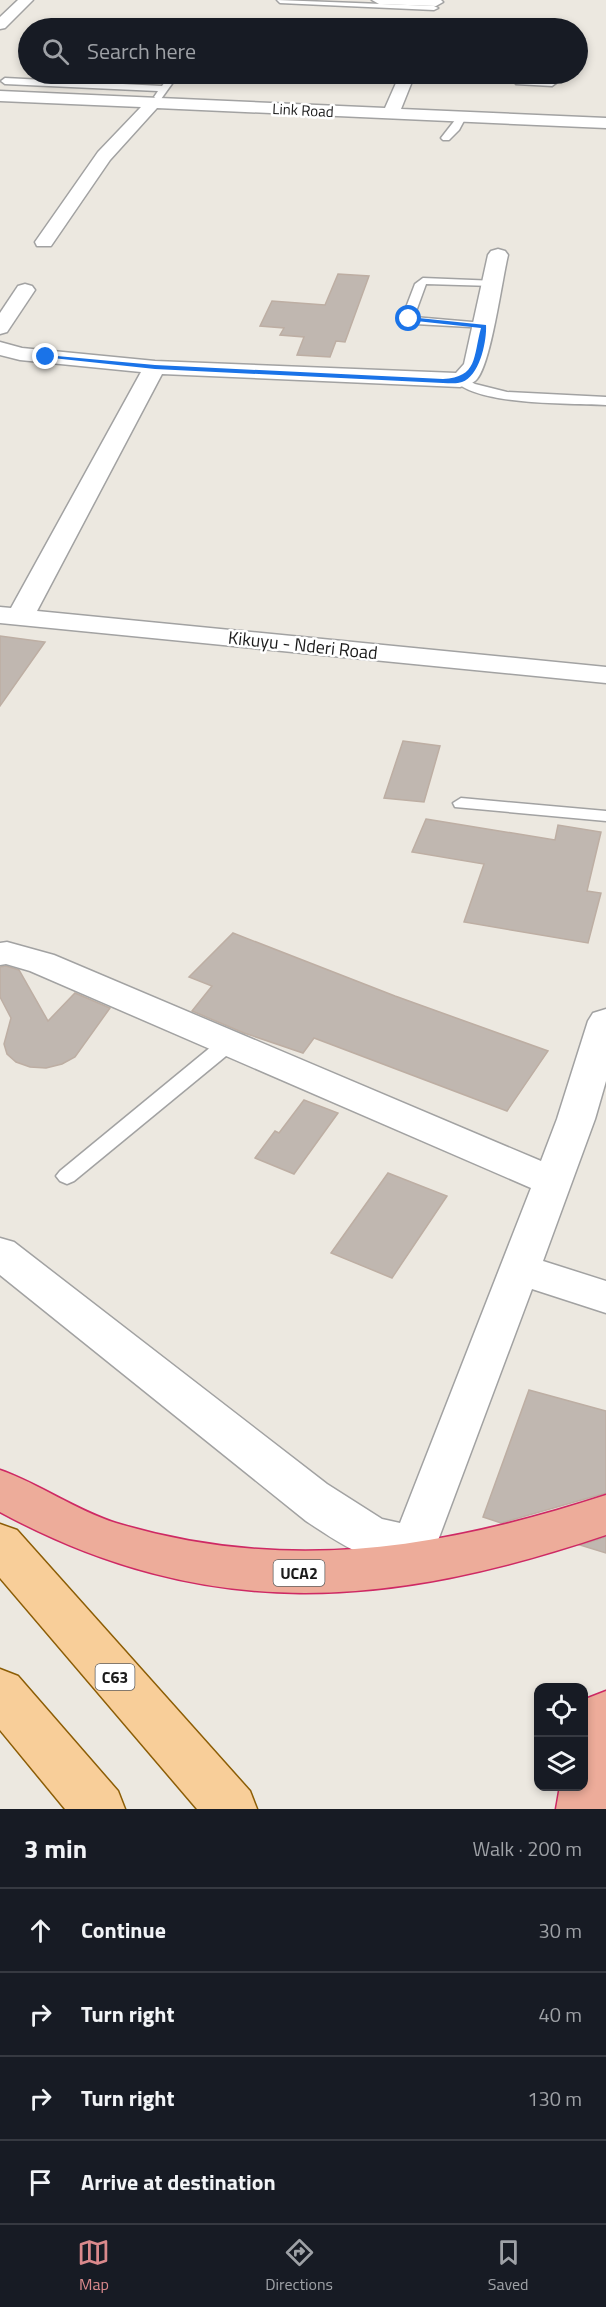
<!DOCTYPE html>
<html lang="en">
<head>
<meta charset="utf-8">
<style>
  :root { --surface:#171b24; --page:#20242c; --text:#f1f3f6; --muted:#9ea1a6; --line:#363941; --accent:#da898c }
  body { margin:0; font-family:"Titillium Web",sans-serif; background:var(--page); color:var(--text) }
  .controls { position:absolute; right:18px; bottom:18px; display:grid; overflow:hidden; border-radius:12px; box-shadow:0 3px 9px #0003 }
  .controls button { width:54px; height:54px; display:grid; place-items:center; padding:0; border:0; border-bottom:2px solid var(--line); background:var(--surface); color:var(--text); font:30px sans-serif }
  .stop { position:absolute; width:18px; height:18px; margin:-14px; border:4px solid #1a73e8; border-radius:50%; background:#fff }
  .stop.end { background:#1a73e8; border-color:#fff; box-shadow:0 2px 6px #0008 }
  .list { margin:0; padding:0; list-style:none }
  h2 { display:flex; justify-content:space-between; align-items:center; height:78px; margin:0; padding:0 24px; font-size:26px }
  h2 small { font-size:20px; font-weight:400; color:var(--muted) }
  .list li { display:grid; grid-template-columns:39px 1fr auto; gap:18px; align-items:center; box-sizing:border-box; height:84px; padding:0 24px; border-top:2px solid var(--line) }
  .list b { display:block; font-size:22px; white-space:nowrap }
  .list em { font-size:20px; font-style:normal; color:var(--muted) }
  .icon { flex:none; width:33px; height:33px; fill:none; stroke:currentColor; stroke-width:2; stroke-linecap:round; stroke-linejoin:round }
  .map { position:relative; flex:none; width:606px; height:1809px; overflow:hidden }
  .search { position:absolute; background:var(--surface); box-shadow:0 3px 9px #0003; left:18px; right:18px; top:18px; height:66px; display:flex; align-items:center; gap:15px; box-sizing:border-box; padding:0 21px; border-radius:33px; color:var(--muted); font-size:22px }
  .sheet { height:414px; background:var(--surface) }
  nav { display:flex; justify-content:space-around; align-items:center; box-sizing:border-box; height:84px; border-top:2px solid var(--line); background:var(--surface); font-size:16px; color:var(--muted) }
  nav a { display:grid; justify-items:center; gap:3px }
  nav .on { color:var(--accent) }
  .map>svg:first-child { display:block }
  .building { fill:#c0b7b0; stroke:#bdaea3; stroke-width:1.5 }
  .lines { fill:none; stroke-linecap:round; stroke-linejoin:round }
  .service-casing { stroke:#a2a2a2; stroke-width:3 }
  .minor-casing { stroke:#a2a2a2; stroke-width:3 }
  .primary-casing { stroke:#8c5d05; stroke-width:3 }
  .trunk-casing { stroke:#ce2964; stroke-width:3 }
  .service { fill:#fff; fill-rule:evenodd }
  .minor { fill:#fff; fill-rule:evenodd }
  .primary { fill:#f8ce99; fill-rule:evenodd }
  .trunk { fill:#edac9a; fill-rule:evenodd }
  .route { fill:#1a73e8 }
  .labels { text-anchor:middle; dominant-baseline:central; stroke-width:5; stroke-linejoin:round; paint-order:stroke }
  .far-street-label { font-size:15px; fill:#1b1b1b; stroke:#fff }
  .shield { fill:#fff; stroke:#5f5f5f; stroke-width:1.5 }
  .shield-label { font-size:16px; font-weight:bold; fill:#1b1b1b }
  .street-label { font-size:18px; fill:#1b1b1b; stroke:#fff }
</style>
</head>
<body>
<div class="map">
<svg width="606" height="1809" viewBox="0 0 606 1809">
  <rect width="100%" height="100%" fill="#ece8e0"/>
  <!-- building -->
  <g class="building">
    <path d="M 338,274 L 369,276 L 345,342 L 336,341 L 330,357 L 297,355 L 304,337 L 280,335 L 284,328 L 260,326 L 272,301 L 325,305 Z"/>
    <path d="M 0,636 L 45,642 L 0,706 Z"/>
    <path d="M 403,741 L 440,746 L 424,802 L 384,798 Z"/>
    <path d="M 426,819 L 555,840 L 558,825 L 601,832 L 587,891 L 601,893 L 588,943 L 464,922 L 484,864 L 412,852 Z"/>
    <path d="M 233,933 L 395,996 L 548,1051 L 507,1111 L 314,1038 L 303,1053 L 244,1033 L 192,1011 L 212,986 L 189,977 Z"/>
    <path d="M 6,966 L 19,970 L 48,1021 L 75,993 L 110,1008 L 75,1057 L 62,1064 L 46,1068 L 30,1067 L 16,1062 L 7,1054 L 4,1044 L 11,1018 L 0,997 L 0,967 Z"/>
    <path d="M 304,1100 L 338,1113 L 294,1174 L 255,1158 L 275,1131 L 279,1133 Z"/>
    <path d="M 388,1173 L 447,1196 L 392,1278 L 331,1253 Z"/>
    <path d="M 529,1390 L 606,1411 L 606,1493 L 501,1523 L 483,1517 Z"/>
    <path d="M 606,1537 L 606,1553 L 580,1545 Z"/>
  </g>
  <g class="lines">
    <defs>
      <g id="service">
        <path d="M 277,0 L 434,6 L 438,8 L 434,10 L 280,3 Z"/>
        <path d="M 171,74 L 179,74 L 161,99 L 158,100 L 154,97 L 158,91 L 5,84 L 1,81 L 5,78 L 162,86 Z"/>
        <path d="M 513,74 L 521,74 L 523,80 L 548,80 L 549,76 L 545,74 L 557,75 L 556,83 L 552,86 L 516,84 Z"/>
        <path d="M 459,115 L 466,117 L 459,130 L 449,140 L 443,140 L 441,138 Z"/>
        <path d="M 423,278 L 497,281 L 498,283 L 493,286 L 426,284 L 414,317 L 484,323 L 488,324 L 488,328 L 415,324 L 402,318 L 415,284 Z"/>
        <path d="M 460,376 L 475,384 L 507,392 L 606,397 L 606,405 C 570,403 478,406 454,380 Z"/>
        <path d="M 461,798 L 606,811 L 606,821 L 455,807 L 453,803 Z"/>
        <path d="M 230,1035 L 237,1037 L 240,1042 L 237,1047 L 74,1181 L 67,1184 L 60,1181 L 56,1176 L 60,1171 L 223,1037 Z"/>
      </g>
      <g id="minor">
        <path d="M 18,0 L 33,0 L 5,28 L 0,29 L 0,17 Z"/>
        <path d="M 372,0 L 441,0 L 443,2 L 436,6 L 379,4 Z"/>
        <path d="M 400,74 L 415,74 L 401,109 L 606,118 L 606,128 L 157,108 L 110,160 L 51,246 L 37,246 L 35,242 L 98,152 L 141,107 L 0,101 L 0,91 L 385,108 Z"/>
        <path d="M 498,249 L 505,251 L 508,255 C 502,280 491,363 477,379 C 473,384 466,385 460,387 L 162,374 L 37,611 L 606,667 L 606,683 L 0,623 L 0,607 L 11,608 L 141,372 L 20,360 L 0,355 L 0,342 L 22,348 L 155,361 L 456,373 L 464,364 L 488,255 L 491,251 Z"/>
        <path d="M 25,284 L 32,286 L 35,290 L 7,332 L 0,334 L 0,313 L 18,286 Z"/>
        <path d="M 7,942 L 54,955 L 541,1161 L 557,1119 L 588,1021 L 593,1013 L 606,1009 L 606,1081 L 595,1119 L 543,1261 L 606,1281 L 606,1313 L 532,1289 L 434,1551 C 425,1556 414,1562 404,1563 C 373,1567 330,1537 306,1521 L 0,1275 L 0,1238 L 14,1242 L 327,1484 L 382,1519 L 400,1523 L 531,1188 L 30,971 L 6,964 L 0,965 L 0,943 Z"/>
      </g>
      <g id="primary">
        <path d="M 0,1524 L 17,1530 L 250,1791 L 257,1809 L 197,1809 L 0,1578 Z"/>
        <path d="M 0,1669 L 18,1676 L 118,1791 L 125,1809 L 65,1809 L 0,1730 Z"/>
      </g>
      <g id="trunk">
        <path d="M 0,1470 C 40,1484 75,1510 116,1523 C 286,1574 440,1549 606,1495 L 606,1535 C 390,1608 207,1624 0,1512 Z"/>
        <path d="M 606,1691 L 606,1809 L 556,1809 L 560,1786 L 584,1786 L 584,1709 L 588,1698 Z"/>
      </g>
    </defs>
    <!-- service casing -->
    <use href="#service" class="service-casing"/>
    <!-- minor casing -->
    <use href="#minor" class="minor-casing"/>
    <!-- primary casing -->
    <use href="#primary" class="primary-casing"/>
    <!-- trunk casing -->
    <use href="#trunk" class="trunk-casing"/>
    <!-- service -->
    <use href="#service" class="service"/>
    <!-- minor -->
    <use href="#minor" class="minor"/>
    <!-- primary -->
    <use href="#primary" class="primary"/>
    <!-- trunk -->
    <use href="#trunk" class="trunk"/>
  </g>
  <!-- route -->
  <path class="route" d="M 409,317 L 486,325 C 487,340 480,376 462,382 C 457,384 449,383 443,383 L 155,369 L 43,357 L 46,355 L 155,365 L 443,379 C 478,377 473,357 481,328 L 407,320 Z"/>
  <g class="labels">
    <!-- far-street labels -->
    <g class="far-street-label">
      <text transform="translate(303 110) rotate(3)">Link Road</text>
    </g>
    <!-- shield labels -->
    <g class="shield">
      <rect x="273.5" y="1560" width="51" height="26" rx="4.5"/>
      <rect x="95.5" y="1664" width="39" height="26" rx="4.5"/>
    </g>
    <g class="shield-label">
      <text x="299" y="1573">UCA2</text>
      <text x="115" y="1677">C63</text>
    </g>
    <!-- street labels -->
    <g class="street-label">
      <text transform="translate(303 645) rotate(6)">Kikuyu - Nderi Road</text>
    </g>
  </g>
</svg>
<div class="controls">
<button><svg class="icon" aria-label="locate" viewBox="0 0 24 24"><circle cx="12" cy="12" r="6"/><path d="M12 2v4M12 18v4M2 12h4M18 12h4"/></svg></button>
<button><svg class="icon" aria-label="layers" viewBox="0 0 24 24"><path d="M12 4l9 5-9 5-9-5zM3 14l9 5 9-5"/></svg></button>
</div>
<div class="stop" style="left:409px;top:319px"></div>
<div class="stop end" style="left:46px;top:357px"></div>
<div class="search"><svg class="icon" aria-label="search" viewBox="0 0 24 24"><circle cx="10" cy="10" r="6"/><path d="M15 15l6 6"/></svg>Search here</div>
</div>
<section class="sheet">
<h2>3 min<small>Walk · 200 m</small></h2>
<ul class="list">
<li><svg class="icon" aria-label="ahead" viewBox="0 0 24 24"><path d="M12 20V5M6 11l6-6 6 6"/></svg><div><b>Continue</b></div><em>30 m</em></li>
<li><svg class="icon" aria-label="right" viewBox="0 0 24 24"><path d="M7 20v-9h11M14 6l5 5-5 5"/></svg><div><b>Turn right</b></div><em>40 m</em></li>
<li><svg class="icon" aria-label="right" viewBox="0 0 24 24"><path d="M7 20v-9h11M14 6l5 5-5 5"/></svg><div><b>Turn right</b></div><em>130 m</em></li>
<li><svg class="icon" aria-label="arrive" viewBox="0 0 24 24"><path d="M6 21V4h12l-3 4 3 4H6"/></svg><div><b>Arrive at destination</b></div></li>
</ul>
</section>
<nav>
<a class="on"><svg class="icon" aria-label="map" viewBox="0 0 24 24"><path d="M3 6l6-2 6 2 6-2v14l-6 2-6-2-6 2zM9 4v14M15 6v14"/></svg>Map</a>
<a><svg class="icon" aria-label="directions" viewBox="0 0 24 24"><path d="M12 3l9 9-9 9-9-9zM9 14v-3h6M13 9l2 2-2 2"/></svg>Directions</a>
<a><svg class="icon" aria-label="saved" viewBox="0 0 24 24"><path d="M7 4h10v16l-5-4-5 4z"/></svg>Saved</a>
</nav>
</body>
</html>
